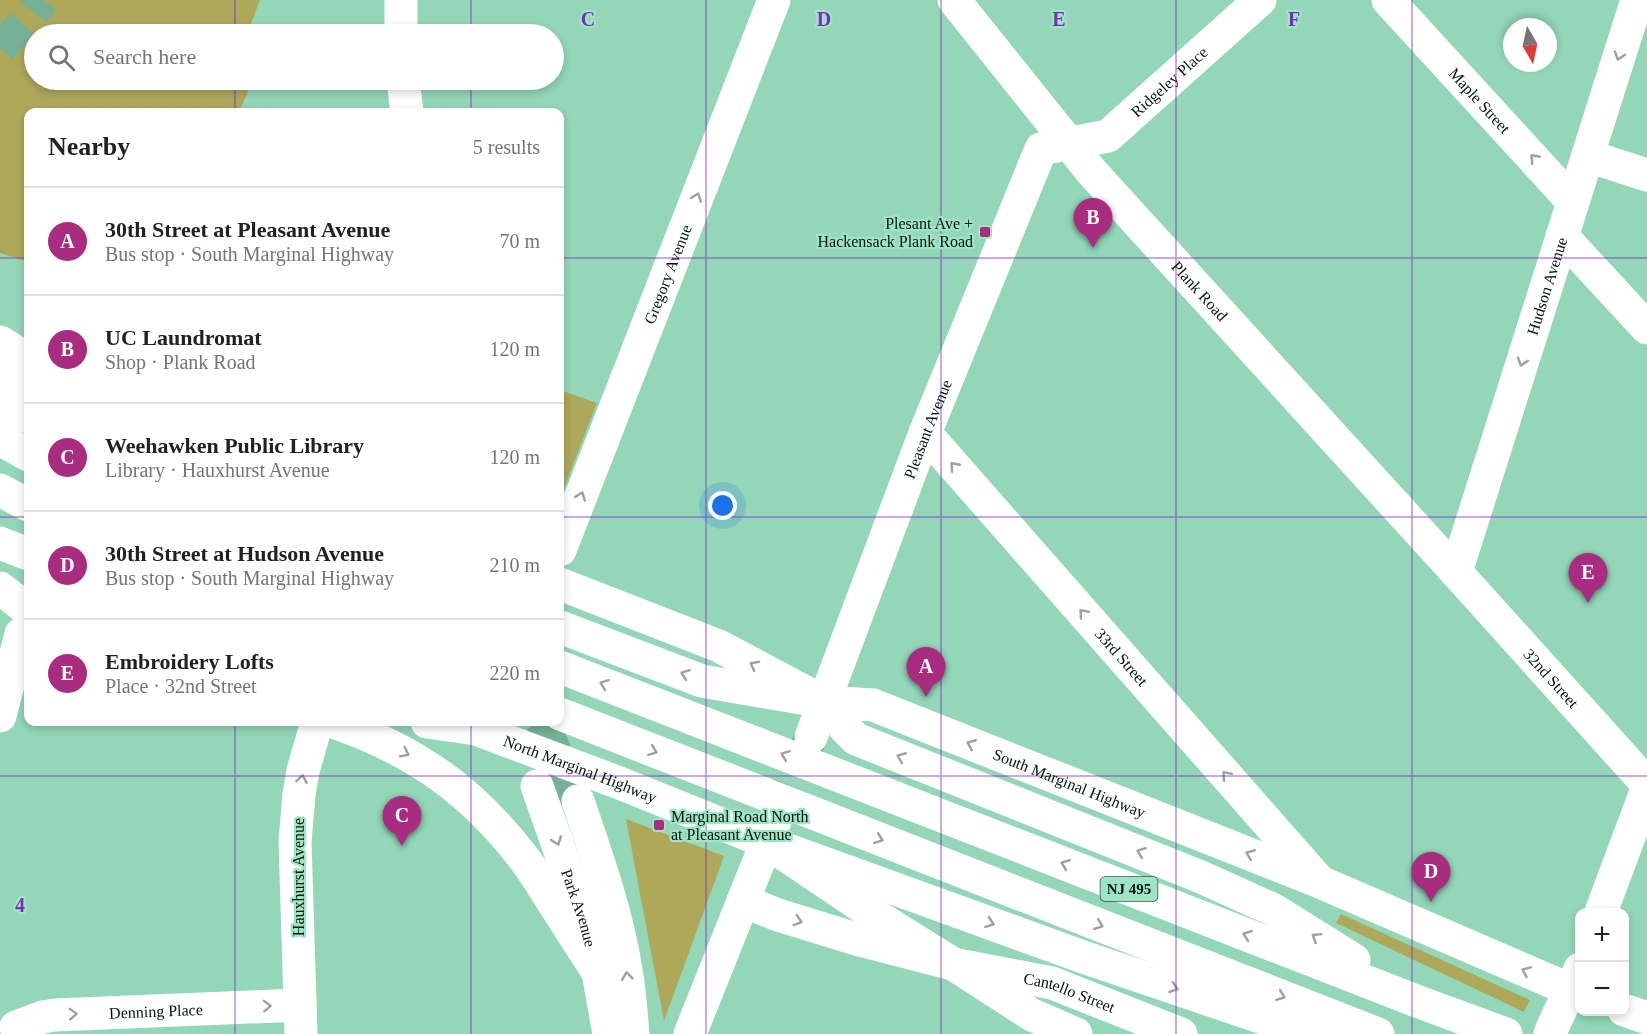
<!DOCTYPE html>
<html lang="en">
<head>
<meta charset="utf-8">
<style>
  :root { --surface:#fff; --page:#f2f2f2; --text:#202124; --muted:#757577; --line:#e0e0e0; --accent:#a82c7f }
  body { margin:0; font-family:Georgia,serif; background:var(--page); color:var(--text) }
  .controls { position:absolute; right:18px; bottom:18px; display:grid; overflow:hidden; border-radius:12px; box-shadow:0 3px 9px #0003 }
  .controls button { width:54px; height:54px; display:grid; place-items:center; padding:0; border:0; border-bottom:2px solid var(--line); background:var(--surface); color:var(--text); font:30px sans-serif }
  .compass { position:absolute; left:1503px; top:18px; width:54px; height:54px; border-radius:50%; background:var(--surface); box-shadow:0 3px 9px #0003; rotate:171deg }
  .you { position:absolute; left:723px; top:506px; width:21px; height:21px; margin:-15px; border:4px solid #fff; border-radius:50%; background:#1a73e8; box-shadow:0 0 0 9px #1a73e833 }
  .badge { display:grid; place-items:center; width:39px; height:39px; border-radius:50%; background:var(--accent); color:#fff; font-size:20px; font-weight:700 }
  .pin { position:absolute; translate:-50% -50px; filter:drop-shadow(0 2px 3px #0008) }
  .pin::after { content:''; position:absolute; top:32px; width:21px; height:18px; background:inherit; clip-path:polygon(0 0,100% 0,50% 100%) }
  .list { margin:0; padding:0; list-style:none }
  h2 { display:flex; justify-content:space-between; align-items:center; height:78px; margin:0; padding:0 24px; font-size:26px }
  h2 small { font-size:20px; font-weight:400; color:var(--muted) }
  .list li { display:grid; grid-template-columns:39px 1fr auto; gap:18px; align-items:center; box-sizing:border-box; height:108px; padding:0 24px; border-top:2px solid var(--line) }
  .list b { display:block; font-size:22px; white-space:nowrap }
  .list p { margin:0; font-size:20px; white-space:nowrap; color:var(--muted) }
  .list em { font-size:20px; font-style:normal; color:var(--muted) }
  .icon { flex:none; width:33px; height:33px; fill:none; stroke:currentColor; stroke-width:2; stroke-linecap:round; stroke-linejoin:round }
  .map { position:relative; flex:none; width:1647px; height:1034px; overflow:hidden }
  .search { position:absolute; background:var(--surface); box-shadow:0 3px 9px #0003; left:24px; top:24px; width:540px; height:66px; display:flex; align-items:center; gap:15px; box-sizing:border-box; padding:0 21px; border-radius:33px; color:var(--muted); font-size:22px }
  .panel { position:absolute; background:var(--surface); box-shadow:0 3px 9px #0003; left:24px; top:108px; width:540px; height:618px; border-radius:12px }
  .map>svg:first-child { display:block }
  .green { fill:#aea85b }
  .lines { fill:none; stroke-linecap:round; stroke-linejoin:round }
  .major-tunnel { stroke:#76b196; stroke-width:33; stroke-dasharray:33 16; stroke-linecap:butt }
  .highway-tunnel { stroke:#76b196; stroke-width:33; stroke-dasharray:33 16; stroke-linecap:butt }
  .minor { stroke:#fff; stroke-width:33 }
  .major { stroke:#fff; stroke-width:33 }
  .highway { stroke:#fff; stroke-width:33 }
  .oneway { stroke:#99a29e }
  .grid { fill:none; stroke:#7b2cbf; stroke-width:1.5; stroke-opacity:0.55 }
  .poi-dot { fill:#a82c7f; stroke:#a0e4c5; stroke-width:2 }
  .labels { text-anchor:middle; dominant-baseline:central; stroke-width:4.5; stroke-linejoin:round; paint-order:stroke }
  .shield { fill:#a0e4c5; stroke:#305444; stroke-width:1.5 }
  .shield-label { font-size:15px; font-weight:bold; fill:#00170d }
  .street-label { font-size:16px; fill:#00170d; stroke:#a0e4c5 }
  .poi-label { font-size:16px; fill:#00170d; stroke:#a0e4c5; text-anchor:end }
  .grid-label { font-size:20px; text-anchor:middle; font-weight:bold; fill:#7b2cbf; stroke:#a0e4c5; stroke-width:4.5; stroke-linejoin:round; paint-order:stroke }
</style>
</head>
<body>
<div class="map">
<svg width="1647" height="1034" viewBox="0 0 1647 1034">
  <rect width="100%" height="100%" fill="#93d7b8"/>
  <!-- green -->
  <g class="green">
    <path d="M 0,0 L 260,0 L 249,29 L 258,34 L 34,34 L 34,80 L 253,80 L 239,112 L 28,112 L 28,262 L 0,253 Z"/>
    <path d="M 560,390 L 597,403 L 560,498 Z"/>
    <path d="M 626,819 L 724,856 L 664,1021 Z"/>
    <path d="M 1341,914 L 1530,1000 L 1524,1012 L 1336,923 Z"/>
  </g>
  <g class="lines">
    <!-- major-tunnel -->
    <g class="major-tunnel">
      <path d="M 542,722 L 578,801"/>
      <path d="M 777,816 L 811,737"/>
    </g>
    <!-- highway-tunnel -->
    <path class="highway-tunnel" d="M 0,48 L 33,13 L 43,0"/>
    <!-- minor -->
    <g class="minor">
      <path id="s1" d="M 1388,0 L 1573,202"/>
      <path d="M 1588,156 L 1647,175"/>
      <path d="M 1562,236 L 1647,328"/>
      <path id="s2" d="M 925,433 L 1320,882"/>
      <path id="s3" d="M 560,550 L 774,0"/>
      <path id="s4" d="M 1456,572 L 1637,0"/>
      <path id="s5" d="M 824,702 L 925,433 L 1041,149 L 1108,136 L 1260,0"/>
      <path d="M 0,716 L 21,634"/>
      <path d="M 743,901 L 778,915 L 856,939 L 953,964 L 1032,1015 L 1076,1034"/>
      <path d="M 1601,912 L 1647,789"/>
      <path id="s6" d="M 16,1027 L 43,1017 L 55,1015 L 300,1005"/>
      <path d="M 301,1034 L 295,841 L 299,795 L 303,771 L 317,722"/>
      <path d="M 1550,1034 C 1558,1012 1571,992 1580,969"/>
    </g>
    <!-- major -->
    <g class="major">
      <path d="M 401,0 L 401,34"/>
      <path id="s7" d="M 954,0 L 1091,171 L 1456,572 L 1647,784"/>
      <path d="M 403,80 L 407,112"/>
      <path d="M 0,342 L 28,360"/>
      <path d="M 0,374 L 28,385"/>
      <path d="M 0,543 L 28,554"/>
      <path id="s8" d="M 560,584 L 719,646 L 824,702 L 873,705 L 1320,882 L 1580,994"/>
      <path id="s9" d="M 460,722 L 476,729 L 617,782 L 766,842 L 870,912 L 953,964 L 1052,983 L 1181,1034"/>
      <path d="M 811,737 L 824,702"/>
      <path id="s10" d="M 537,786 L 585,922 L 598,972 L 609,1034"/>
      <path d="M 578,801 C 597,857 617,912 626,970 C 630,991 631,1013 633,1034"/>
      <path d="M 1624,1010 L 1647,1018"/>
      <path d="M 690,1034 L 777,816"/>
    </g>
    <!-- highway -->
    <g class="highway">
      <path d="M 0,405 L 28,417"/>
      <path d="M 0,439 L 28,455"/>
      <path d="M 0,490 L 28,505"/>
      <path d="M 0,588 L 28,610"/>
      <path d="M 560,627 L 702,681 L 824,702 L 846,729 L 856,739 L 1201,877 L 1274,910 L 1354,960"/>
      <path d="M 560,667 L 1419,1002 L 1506,1034"/>
      <path d="M 560,714 L 1378,1034"/>
      <path d="M 333,722 C 415,750 473,791 526,861 C 537,876 546,892 556,907 C 570,929 584,951 598,972"/>
      <path d="M 427,722 L 476,729"/>
      <path d="M 766,842 L 1086,958 L 1275,1022 L 1329,1034"/>
    </g>
  </g>
  <!-- one-way arrows -->
  <defs><path id="oneway-chevron" d="M-2-3.5L2.5 0L-2 3.5" fill="none" stroke-width="1.6" stroke-linecap="round" stroke-linejoin="round" transform="scale(1.5)"/></defs>
  <g class="oneway">
    <use href="#oneway-chevron" transform="translate(1619 56) rotate(108)"/>
    <use href="#oneway-chevron" transform="translate(1534 158) rotate(-133)"/>
    <use href="#oneway-chevron" transform="translate(697 197) rotate(-69)"/>
    <use href="#oneway-chevron" transform="translate(1522 362) rotate(108)"/>
    <use href="#oneway-chevron" transform="translate(954 466) rotate(-132)"/>
    <use href="#oneway-chevron" transform="translate(581 496) rotate(-69)"/>
    <use href="#oneway-chevron" transform="translate(1083 613) rotate(-131)"/>
    <use href="#oneway-chevron" transform="translate(754 665) rotate(-152)"/>
    <use href="#oneway-chevron" transform="translate(685 674) rotate(-159)"/>
    <use href="#oneway-chevron" transform="translate(604 684) rotate(-159)"/>
    <use href="#oneway-chevron" transform="translate(971 744) rotate(-158)"/>
    <use href="#oneway-chevron" transform="translate(653 751) rotate(21)"/>
    <use href="#oneway-chevron" transform="translate(405 753) rotate(27)"/>
    <use href="#oneway-chevron" transform="translate(785 755) rotate(-159)"/>
    <use href="#oneway-chevron" transform="translate(901 757) rotate(-158)"/>
    <use href="#oneway-chevron" transform="translate(1226 775) rotate(-131)"/>
    <use href="#oneway-chevron" transform="translate(302 779) rotate(-80)"/>
    <use href="#oneway-chevron" transform="translate(879 839) rotate(21)"/>
    <use href="#oneway-chevron" transform="translate(557 841) rotate(70)"/>
    <use href="#oneway-chevron" transform="translate(1141 852) rotate(-159)"/>
    <use href="#oneway-chevron" transform="translate(1250 854) rotate(-158)"/>
    <use href="#oneway-chevron" transform="translate(1065 864) rotate(-159)"/>
    <use href="#oneway-chevron" transform="translate(798 921) rotate(18)"/>
    <use href="#oneway-chevron" transform="translate(990 923) rotate(20)"/>
    <use href="#oneway-chevron" transform="translate(1099 925) rotate(21)"/>
    <use href="#oneway-chevron" transform="translate(1247 935) rotate(-159)"/>
    <use href="#oneway-chevron" transform="translate(1316 937) rotate(-148)"/>
    <use href="#oneway-chevron" transform="translate(1526 971) rotate(-156)"/>
    <use href="#oneway-chevron" transform="translate(627 976) rotate(-97)"/>
    <use href="#oneway-chevron" transform="translate(1174 988) rotate(19)"/>
    <use href="#oneway-chevron" transform="translate(1281 996) rotate(21)"/>
    <use href="#oneway-chevron" transform="translate(267 1006) rotate(-2)"/>
    <use href="#oneway-chevron" transform="translate(73 1014) rotate(-2)"/>
  </g>
  <!-- grid -->
  <path class="grid" d="M 235,0 L 235,34M 471,0 L 471,34M 706,0 L 706,1034M 941,0 L 941,1034M 1176,0 L 1176,1034M 1412,0 L 1412,1034M 235,80 L 235,112M 471,80 L 471,112M 0,258 L 28,258M 560,258 L 1647,258M 0,517 L 28,517M 560,517 L 1647,517M 235,722 L 235,1034M 471,722 L 471,1034M 0,776 L 1647,776"/>
  <!-- markers -->
  <g class="poi-dot">
    <rect x="979" y="226" width="12" height="12" rx="3"/>
    <rect x="653" y="819" width="12" height="12" rx="3"/>
  </g>
  <g class="labels">
    <!-- shield labels -->
    <rect class="shield" x="1100.5" y="877" width="57" height="24" rx="4.5"/>
    <g class="shield-label">
      <text x="1129" y="889">NJ 495</text>
    </g>
    <!-- street labels -->
    <g class="street-label">
      <text stroke="none"><textPath href="#s5" startOffset="744">Ridgeley Place</textPath></text>
      <text stroke="none"><textPath href="#s1" startOffset="136">Maple Street</textPath></text>
      <text stroke="none"><textPath href="#s3" startOffset="296">Gregory Avenue</textPath></text>
      <text stroke="none"><textPath href="#s4" startOffset="300">Hudson Avenue</textPath></text>
      <text stroke="none"><textPath href="#s7" startOffset="381">Plank Road</textPath></text>
      <text stroke="none"><textPath href="#s5" startOffset="292">Pleasant Avenue</textPath></text>
      <text stroke="none"><textPath href="#s2" startOffset="298">33rd Street</textPath></text>
      <text stroke="none"><textPath href="#s7" startOffset="904">32nd Street</textPath></text>
      <text stroke="none"><textPath href="#s9" startOffset="129">North Marginal Highway</textPath></text>
      <text stroke="none"><textPath href="#s8" startOffset="550">South Marginal Highway</textPath></text>
      <text transform="translate(298 877) rotate(-90)">Hauxhurst Avenue</text>
      <text stroke="none"><textPath href="#s10" startOffset="129">Park Avenue</textPath></text>
      <text stroke="none"><textPath href="#s9" startOffset="672">Cantello Street</textPath></text>
      <text stroke="none"><textPath href="#s6" startOffset="142">Denning Place</textPath></text>
    </g>
    <!-- poi labels -->
    <g class="poi-label">
      <text x="973" y="223">Plesant Ave +<tspan x="973" dy="18">Hackensack Plank Road</tspan></text>
      <text x="671" y="816" text-anchor="start">Marginal Road North<tspan x="671" dy="18">at Pleasant Avenue</tspan></text>
    </g>
  </g>
  <g class="grid-label">
    <text x="588" y="26">C</text>
    <text x="824" y="26">D</text>
    <text x="1059" y="26">E</text>
    <text x="1294" y="26">F</text>
    <text x="20" y="912">4</text>
  </g>
</svg>
<div class="controls">
<button>+</button>
<button>−</button>
</div>
<svg class="compass" viewBox="-18 -18 36 36"><path d="M0-13l5 13h-10z" fill="#e53935"/><path d="M0 13l5-13h-10z" fill="#757577"/></svg>
<div class="you"></div>
<div class="pin badge" style="left:926px;top:697px">A</div>
<div class="pin badge" style="left:1093px;top:248px">B</div>
<div class="pin badge" style="left:402px;top:846px">C</div>
<div class="pin badge" style="left:1431px;top:902px">D</div>
<div class="pin badge" style="left:1588px;top:603px">E</div>
<div class="search"><svg class="icon" aria-label="search" viewBox="0 0 24 24"><circle cx="10" cy="10" r="6"/><path d="M15 15l6 6"/></svg>Search here</div>
<section class="panel">
<h2>Nearby<small>5 results</small></h2>
<ul class="list">
<li><span class="badge">A</span><div><b>30th Street at Pleasant Avenue</b><p>Bus stop · South Marginal Highway</p></div><em>70 m</em></li>
<li><span class="badge">B</span><div><b>UC Laundromat</b><p>Shop · Plank Road</p></div><em>120 m</em></li>
<li><span class="badge">C</span><div><b>Weehawken Public Library</b><p>Library · Hauxhurst Avenue</p></div><em>120 m</em></li>
<li><span class="badge">D</span><div><b>30th Street at Hudson Avenue</b><p>Bus stop · South Marginal Highway</p></div><em>210 m</em></li>
<li><span class="badge">E</span><div><b>Embroidery Lofts</b><p>Place · 32nd Street</p></div><em>220 m</em></li>
</ul>
</section>
</div>
</body>
</html>
